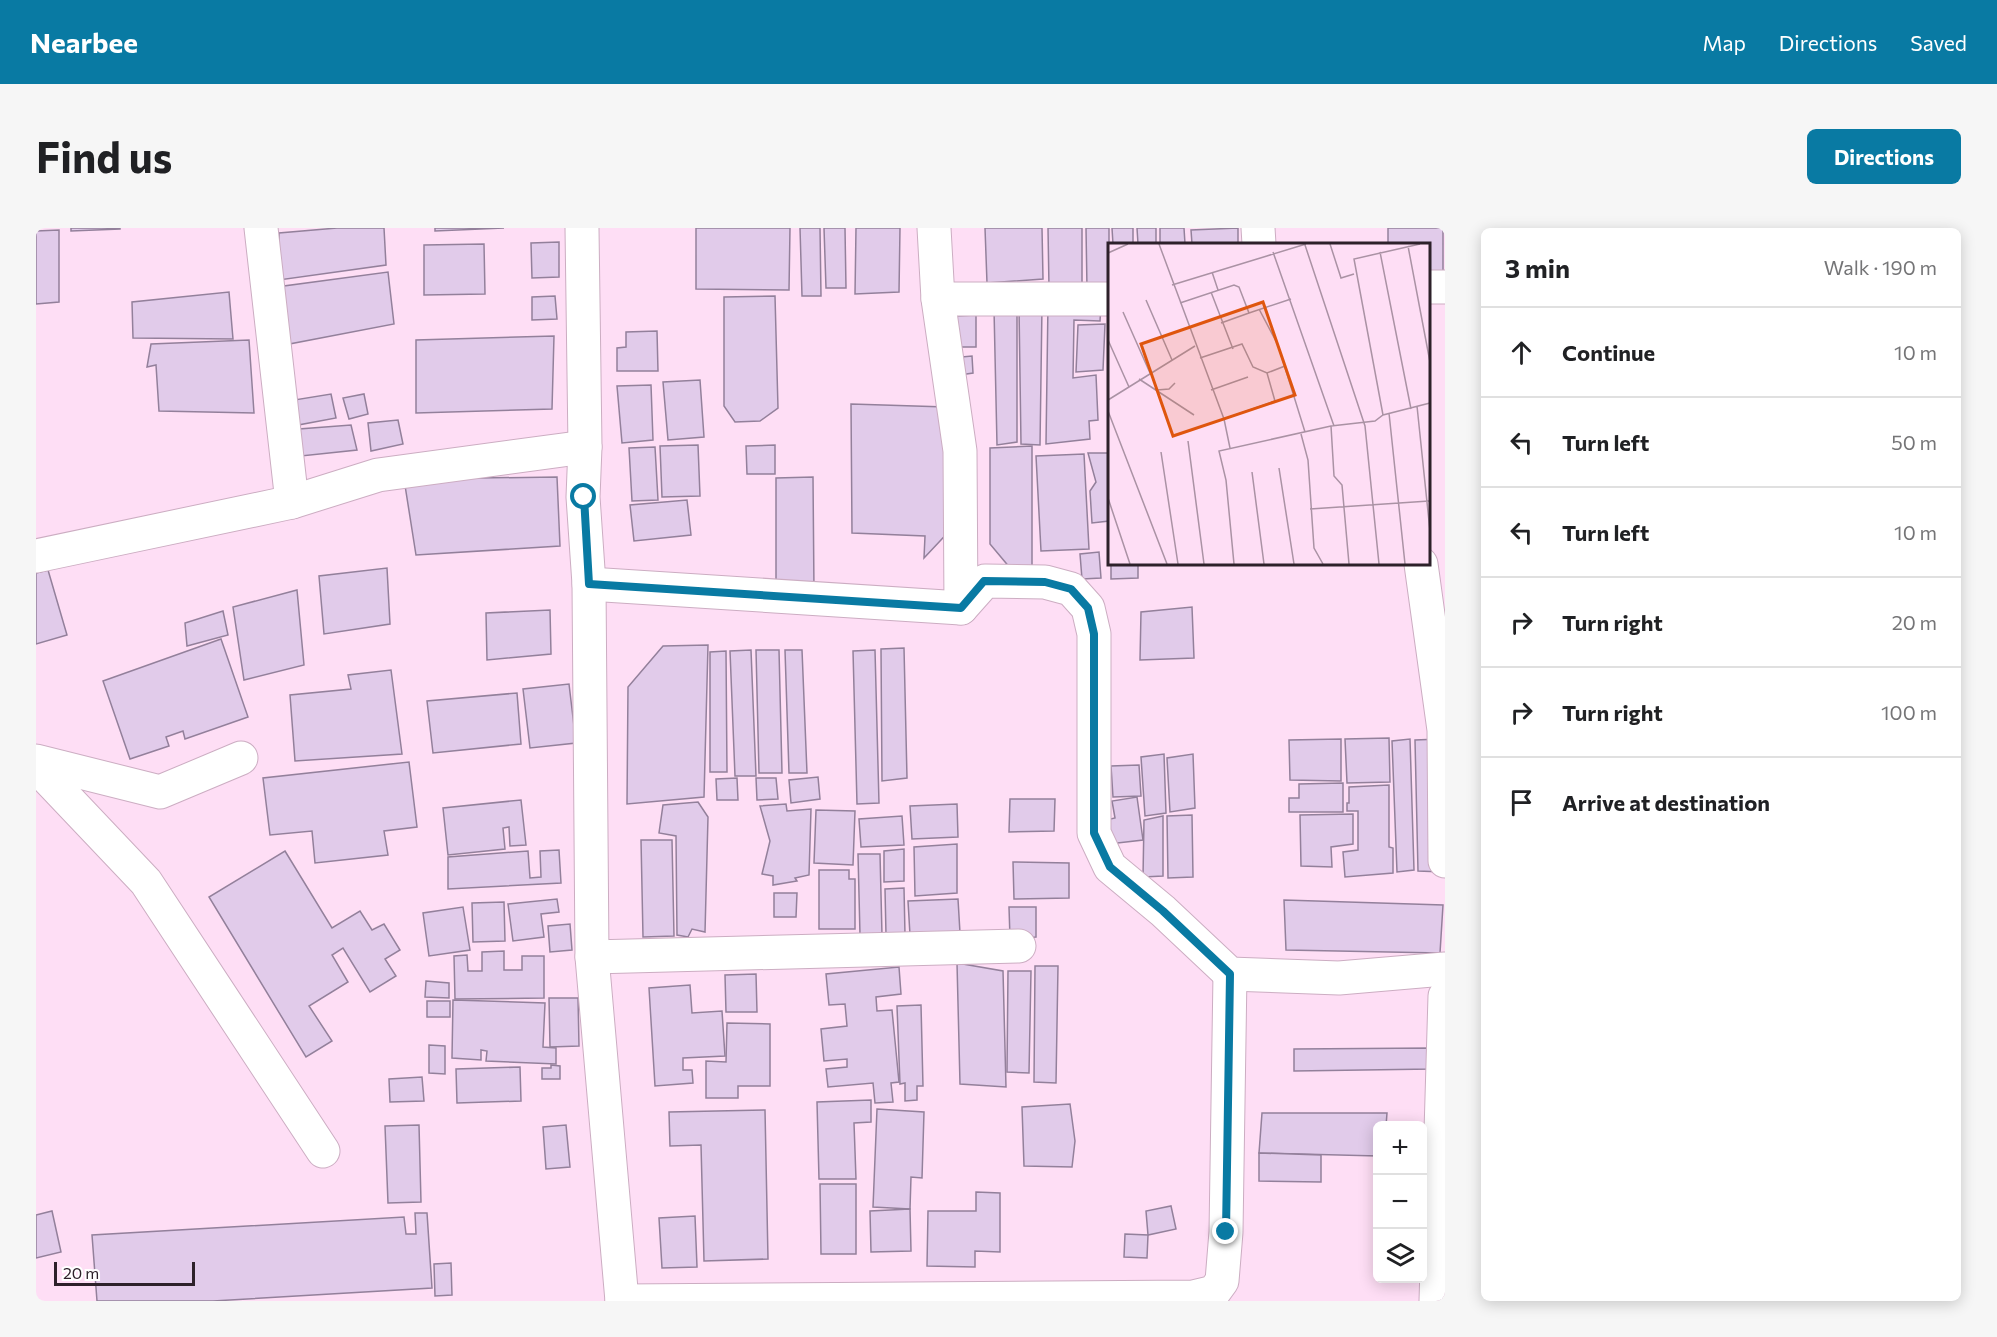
<!DOCTYPE html>
<html lang="en">
<head>
<meta charset="utf-8">
<style>
  :root { --surface:#fff; --page:#f6f6f6; --text:#202124; --muted:#757577; --line:#e0e0e0; --accent:#097aa3 }
  body { margin:0; font-family:Commissioner,sans-serif; background:var(--page); color:var(--text) }
  .controls { position:absolute; right:18px; bottom:18px; display:grid; overflow:hidden; border-radius:9px; box-shadow:0 3px 15px #0003 }
  .controls button { width:54px; height:54px; display:grid; place-items:center; padding:0; border:0; border-bottom:2px solid var(--line); background:var(--surface); color:var(--text); font:30px sans-serif }
  .scale { position:absolute; left:18px; bottom:15px; width:141px; box-sizing:border-box; padding-left:6px; border:3px solid #2d212a; border-top:0; font-size:16px; line-height:21px; white-space:nowrap; color:#2d212a; -webkit-text-stroke:4px #fff; paint-order:stroke }
  .stop { position:absolute; width:18px; height:18px; margin:-14px; border:4px solid #097aa3; border-radius:50%; background:#fff }
  .stop.end { background:#097aa3; border-color:#fff; box-shadow:0 2px 6px #0008 }
  .list { margin:0; padding:0; list-style:none }
  h2 { display:flex; justify-content:space-between; align-items:center; height:78px; margin:0; padding:0 24px; font-size:26px }
  h2 small { font-size:20px; font-weight:400; color:var(--muted) }
  .list li { display:grid; grid-template-columns:39px 1fr auto; gap:18px; align-items:center; box-sizing:border-box; height:90px; padding:0 24px; border-top:2px solid var(--line) }
  .list b { display:block; font-size:22px; white-space:nowrap }
  .list em { font-size:20px; font-style:normal; color:var(--muted) }
  .icon { flex:none; width:33px; height:33px; fill:none; stroke:currentColor; stroke-width:2; stroke-linecap:round; stroke-linejoin:round }
  .map { position:relative; flex:none; width:1409px; height:1073px; overflow:hidden; border-radius:9px }
  header { display:flex; align-items:center; gap:36px; box-sizing:border-box; height:84px; padding:0 30px; background:var(--accent); color:#fff }
  header strong { font-size:28px }
  nav { display:flex; gap:33px; margin-inline-start:auto; font-size:21px }
  .intro { display:flex; align-items:center; justify-content:space-between; box-sizing:border-box; height:144px; padding:0 36px }
  h1 { margin:0; font-size:42px }
  .button { padding:15px 27px; border-radius:9px; background:var(--accent); color:#fff; font-size:21px; font-weight:700 }
  main { display:flex; gap:36px; padding:0 36px }
  aside { flex:1; background:var(--surface); border-radius:9px; box-shadow:0 3px 15px #0003 }
  .map>svg:first-child { display:block }
  .building { fill:#e1cbea; stroke:#93809b; stroke-width:1.5 }
  .lines { fill:none; stroke-linecap:round; stroke-linejoin:round }
  .minor-casing { stroke:#ccadc2; stroke-width:35 }
  .minor { stroke:#fff; stroke-width:33 }
  .route { stroke:#097aa3; stroke-width:8 }
  .inset-road { fill:none; stroke:#aa92a4; stroke-width:1.5 }
  .view { fill:#df560e; fill-opacity:0.15; stroke:#df560e; stroke-width:3 }
  .inset-edge { fill:none; stroke:#2d212a; stroke-width:3 }
</style>
</head>
<body>
<header>
<strong>Nearbee</strong>
<nav><a>Map</a><a>Directions</a><a>Saved</a></nav>
</header>
<div class="intro"><h1>Find us</h1><a class="button">Directions</a></div>
<main>
<div class="map">
<svg width="1409" height="1073" viewBox="0 0 1409 1073">
  <rect width="100%" height="100%" fill="#fedef5"/>
  <!-- building -->
  <g class="building">
    <path d="M 35,0 L 84,0 L 84,1 L 35,3 Z"/>
    <path d="M 301,0 L 348,0 L 350,37 L 243,52 L 243,5 Z"/>
    <path d="M 399,0 L 468,0 L 399,3 Z"/>
    <path d="M 660,0 L 754,0 L 753,62 L 660,61 Z"/>
    <path d="M 764,0 L 784,0 L 785,68 L 766,68 Z"/>
    <path d="M 788,0 L 809,0 L 810,60 L 790,60 Z"/>
    <path d="M 820,0 L 864,0 L 863,64 L 819,66 Z"/>
    <path d="M 949,0 L 1006,0 L 1007,51 L 951,55 Z"/>
    <path d="M 1012,0 L 1046,0 L 1046,60 L 1013,60 Z"/>
    <path d="M 1050,0 L 1073,0 L 1073,60 L 1051,61 Z"/>
    <path d="M 1076,0 L 1097,0 L 1097,16 L 1077,16 Z"/>
    <path d="M 1101,0 L 1120,0 L 1120,16 L 1102,16 Z"/>
    <path d="M 1124,0 L 1148,0 L 1149,16 L 1124,16 Z"/>
    <path d="M 1202,0 L 1202,16 L 1156,16 L 1155,2 Z"/>
    <path d="M 1352,0 L 1407,0 L 1407,52 L 1392,53 L 1392,16 L 1352,16 Z"/>
    <path d="M 23,2 L 23,74 L 0,76 L 0,3 Z"/>
    <path d="M 523,14 L 523,49 L 496,50 L 495,15 Z"/>
    <path d="M 448,16 L 449,66 L 388,67 L 388,17 Z"/>
    <path d="M 352,44 L 358,96 L 248,117 L 248,58 Z"/>
    <path d="M 193,64 L 197,111 L 97,110 L 96,74 Z"/>
    <path d="M 519,68 L 521,91 L 496,92 L 496,69 Z"/>
    <path d="M 739,68 L 742,180 L 724,193 L 699,194 L 688,178 L 688,69 Z"/>
    <path d="M 1012,75 L 1065,77 L 1064,93 L 1038,92 L 1037,150 L 1060,147 L 1062,192 L 1053,193 L 1054,211 L 1010,216 Z"/>
    <path d="M 1006,78 L 1004,217 L 985,216 L 983,79 Z"/>
    <path d="M 958,81 L 981,81 L 981,214 L 961,217 Z"/>
    <path d="M 940,87 L 940,119 L 920,119 L 919,88 Z"/>
    <path d="M 1069,96 L 1067,142 L 1040,144 L 1042,97 Z"/>
    <path d="M 621,103 L 622,143 L 581,143 L 581,120 L 590,119 L 590,104 Z"/>
    <path d="M 518,108 L 516,181 L 380,185 L 380,112 Z"/>
    <path d="M 213,112 L 218,185 L 123,183 L 120,137 L 111,139 L 115,116 Z"/>
    <path d="M 936,128 L 937,145 L 917,148 L 915,130 Z"/>
    <path d="M 664,152 L 668,209 L 632,212 L 627,154 Z"/>
    <path d="M 615,157 L 617,212 L 586,215 L 581,158 Z"/>
    <path d="M 295,166 L 300,190 L 262,197 L 258,172 Z"/>
    <path d="M 328,166 L 332,186 L 313,191 L 307,170 Z"/>
    <path d="M 815,176 L 910,179 L 920,296 L 888,330 L 889,308 L 816,305 Z"/>
    <path d="M 362,192 L 367,216 L 335,223 L 332,195 Z"/>
    <path d="M 315,197 L 321,222 L 265,228 L 263,201 Z"/>
    <path d="M 662,217 L 664,268 L 626,269 L 624,218 Z"/>
    <path d="M 739,217 L 739,246 L 711,246 L 710,218 Z"/>
    <path d="M 996,218 L 996,341 L 980,347 L 954,316 L 954,220 Z"/>
    <path d="M 619,219 L 622,272 L 596,273 L 593,220 Z"/>
    <path d="M 1052,225 L 1073,225 L 1073,293 L 1056,295 L 1054,263 L 1060,254 Z"/>
    <path d="M 1048,226 L 1053,321 L 1005,323 L 1000,228 Z"/>
    <path d="M 521,249 L 524,318 L 380,327 L 368,251 Z"/>
    <path d="M 777,249 L 778,364 L 740,364 L 740,250 Z"/>
    <path d="M 651,272 L 655,307 L 598,313 L 594,277 Z"/>
    <path d="M 1063,324 L 1065,350 L 1046,351 L 1044,326 Z"/>
    <path d="M 1075,336 L 1102,336 L 1102,350 L 1075,351 Z"/>
    <path d="M 351,340 L 354,396 L 288,406 L 283,348 Z"/>
    <path d="M 12,342 L 31,407 L 0,416 L 0,345 Z"/>
    <path d="M 261,362 L 268,437 L 208,452 L 197,379 Z"/>
    <path d="M 1156,379 L 1158,430 L 1104,432 L 1105,384 Z"/>
    <path d="M 514,382 L 515,426 L 451,432 L 450,385 Z"/>
    <path d="M 187,383 L 192,407 L 151,418 L 149,395 Z"/>
    <path d="M 185,411 L 212,489 L 149,511 L 147,503 L 130,509 L 133,518 L 94,531 L 67,453 Z"/>
    <path d="M 672,417 L 668,569 L 591,576 L 592,459 L 627,418 Z"/>
    <path d="M 868,420 L 871,550 L 846,553 L 845,421 Z"/>
    <path d="M 715,422 L 720,548 L 699,548 L 694,423 Z"/>
    <path d="M 720,422 L 743,422 L 746,545 L 723,545 Z"/>
    <path d="M 749,422 L 766,422 L 771,545 L 753,545 Z"/>
    <path d="M 839,422 L 843,575 L 821,576 L 817,423 Z"/>
    <path d="M 690,423 L 691,544 L 674,544 L 674,424 Z"/>
    <path d="M 355,442 L 366,526 L 259,533 L 254,467 L 315,461 L 312,447 Z"/>
    <path d="M 533,456 L 540,515 L 494,520 L 487,461 Z"/>
    <path d="M 481,465 L 485,516 L 397,525 L 391,473 Z"/>
    <path d="M 1353,510 L 1354,554 L 1311,555 L 1309,511 Z"/>
    <path d="M 1305,511 L 1305,553 L 1254,552 L 1253,512 Z"/>
    <path d="M 1374,511 L 1378,642 L 1361,644 L 1356,513 Z"/>
    <path d="M 1404,511 L 1407,644 L 1382,643 L 1379,512 Z"/>
    <path d="M 1128,526 L 1130,585 L 1109,588 L 1105,529 Z"/>
    <path d="M 1157,526 L 1159,580 L 1134,584 L 1131,530 Z"/>
    <path d="M 373,534 L 381,599 L 348,603 L 352,627 L 279,635 L 276,603 L 234,607 L 227,550 Z"/>
    <path d="M 1103,537 L 1105,568 L 1077,569 L 1075,538 Z"/>
    <path d="M 782,549 L 784,571 L 755,575 L 753,552 Z"/>
    <path d="M 701,550 L 702,572 L 681,572 L 680,551 Z"/>
    <path d="M 720,550 L 740,550 L 742,571 L 721,572 Z"/>
    <path d="M 1307,555 L 1307,584 L 1253,584 L 1253,570 L 1263,570 L 1263,556 Z"/>
    <path d="M 1353,557 L 1353,619 L 1357,620 L 1357,645 L 1309,649 L 1307,624 L 1322,622 L 1322,583 L 1311,583 L 1311,575 L 1313,575 L 1313,559 Z"/>
    <path d="M 1101,569 L 1107,612 L 1073,616 L 1070,592 L 1079,590 L 1076,573 Z"/>
    <path d="M 974,571 L 1019,571 L 1018,603 L 973,604 Z"/>
    <path d="M 485,572 L 490,617 L 474,618 L 473,599 L 467,600 L 469,621 L 412,627 L 407,580 Z"/>
    <path d="M 662,574 L 672,589 L 669,704 L 656,701 L 652,709 L 641,707 L 640,608 L 623,605 L 627,577 Z"/>
    <path d="M 750,576 L 751,583 L 775,581 L 773,647 L 759,650 L 761,653 L 737,657 L 737,648 L 726,646 L 734,613 L 724,578 Z"/>
    <path d="M 921,576 L 922,609 L 876,611 L 874,578 Z"/>
    <path d="M 780,582 L 819,583 L 817,637 L 778,635 Z"/>
    <path d="M 1317,586 L 1317,616 L 1295,619 L 1296,639 L 1265,638 L 1264,587 Z"/>
    <path d="M 1156,587 L 1157,649 L 1132,650 L 1131,588 Z"/>
    <path d="M 866,588 L 868,617 L 825,619 L 823,591 Z"/>
    <path d="M 1127,588 L 1127,648 L 1107,649 L 1108,592 Z"/>
    <path d="M 605,612 L 636,612 L 638,708 L 607,709 Z"/>
    <path d="M 921,616 L 921,665 L 879,668 L 878,619 Z"/>
    <path d="M 868,621 L 868,653 L 848,654 L 848,623 Z"/>
    <path d="M 523,622 L 525,655 L 412,661 L 412,629 L 492,623 L 494,650 L 505,649 L 504,623 Z"/>
    <path d="M 249,623 L 296,700 L 324,683 L 336,702 L 348,696 L 364,722 L 349,731 L 360,748 L 334,764 L 307,720 L 296,727 L 312,754 L 273,778 L 296,813 L 270,829 L 173,669 Z"/>
    <path d="M 822,626 L 844,626 L 846,707 L 824,707 Z"/>
    <path d="M 977,634 L 1033,635 L 1033,670 L 978,671 Z"/>
    <path d="M 783,642 L 813,642 L 813,651 L 819,651 L 819,701 L 783,701 Z"/>
    <path d="M 868,660 L 869,707 L 850,707 L 849,661 Z"/>
    <path d="M 738,665 L 761,665 L 760,689 L 738,689 Z"/>
    <path d="M 521,671 L 523,684 L 505,686 L 508,709 L 477,713 L 472,676 Z"/>
    <path d="M 922,671 L 924,705 L 874,707 L 872,673 Z"/>
    <path d="M 1248,672 L 1407,677 L 1404,725 L 1250,722 Z"/>
    <path d="M 468,674 L 469,713 L 437,714 L 436,675 Z"/>
    <path d="M 427,679 L 434,722 L 393,728 L 387,685 Z"/>
    <path d="M 973,679 L 1000,679 L 1000,709 L 974,710 Z"/>
    <path d="M 534,696 L 536,722 L 514,724 L 512,698 Z"/>
    <path d="M 468,723 L 468,742 L 486,742 L 486,728 L 508,728 L 508,770 L 419,771 L 418,728 L 431,727 L 432,743 L 446,743 L 446,724 Z"/>
    <path d="M 921,735 L 967,743 L 970,859 L 924,856 Z"/>
    <path d="M 999,738 L 1022,738 L 1020,855 L 998,854 Z"/>
    <path d="M 863,739 L 865,766 L 840,769 L 841,783 L 856,782 L 863,854 L 855,855 L 857,874 L 839,875 L 837,855 L 792,859 L 790,841 L 811,839 L 811,831 L 788,833 L 785,801 L 811,798 L 809,776 L 793,777 L 790,746 Z"/>
    <path d="M 972,743 L 995,743 L 993,845 L 971,844 Z"/>
    <path d="M 720,746 L 721,784 L 690,784 L 689,747 Z"/>
    <path d="M 390,753 L 413,755 L 413,770 L 389,769 Z"/>
    <path d="M 654,757 L 656,785 L 686,783 L 689,828 L 647,830 L 647,842 L 656,842 L 657,855 L 619,858 L 613,760 Z"/>
    <path d="M 513,770 L 542,770 L 543,818 L 514,819 Z"/>
    <path d="M 417,772 L 509,775 L 507,819 L 520,820 L 520,836 L 450,833 L 451,823 L 445,822 L 445,832 L 416,830 Z"/>
    <rect x="391" y="773" width="23" height="16"/>
    <path d="M 885,777 L 887,858 L 881,858 L 881,872 L 869,873 L 869,855 L 864,856 L 861,778 Z"/>
    <path d="M 691,795 L 734,796 L 734,858 L 702,858 L 702,870 L 670,870 L 670,833 L 690,834 Z"/>
    <path d="M 393,817 L 409,818 L 409,846 L 393,845 Z"/>
    <path d="M 1396,820 L 1396,841 L 1258,843 L 1258,821 Z"/>
    <path d="M 515,837 L 524,838 L 524,851 L 506,851 L 506,840 L 515,840 Z"/>
    <path d="M 484,839 L 485,873 L 421,875 L 420,841 Z"/>
    <path d="M 386,849 L 388,873 L 354,874 L 353,851 Z"/>
    <path d="M 835,872 L 835,894 L 818,895 L 820,951 L 783,951 L 781,874 Z"/>
    <path d="M 1034,876 L 1039,913 L 1036,939 L 988,938 L 986,879 Z"/>
    <path d="M 841,881 L 888,884 L 886,950 L 875,949 L 874,981 L 837,979 Z"/>
    <path d="M 729,882 L 732,1031 L 668,1033 L 665,917 L 634,918 L 633,884 Z"/>
    <path d="M 1226,885 L 1351,885 L 1350,898 L 1342,898 L 1342,928 L 1223,925 Z"/>
    <path d="M 383,897 L 385,974 L 352,975 L 349,898 Z"/>
    <path d="M 530,897 L 534,939 L 510,941 L 507,899 Z"/>
    <path d="M 1223,925 L 1285,927 L 1285,954 L 1223,953 Z"/>
    <path d="M 784,956 L 820,956 L 820,1026 L 785,1026 Z"/>
    <path d="M 940,964 L 964,965 L 964,1024 L 939,1023 L 939,1039 L 891,1038 L 892,983 L 940,983 Z"/>
    <path d="M 1135,978 L 1140,1001 L 1112,1007 L 1110,983 Z"/>
    <path d="M 874,981 L 875,1023 L 835,1024 L 834,983 Z"/>
    <path d="M 16,983 L 25,1024 L 0,1030 L 0,987 Z"/>
    <path d="M 379,985 L 391,985 L 396,1060 L 177,1073 L 61,1073 L 56,1007 L 368,989 L 370,1006 L 380,1006 Z"/>
    <path d="M 659,988 L 661,1039 L 626,1040 L 623,990 Z"/>
    <path d="M 1089,1006 L 1112,1007 L 1111,1030 L 1088,1029 Z"/>
    <path d="M 415,1035 L 416,1067 L 399,1068 L 398,1036 Z"/>
  </g>
  <g class="lines">
    <defs>
      <g id="minor">
        <path d="M 225,0 L 256,274"/>
        <path d="M 546,0 L 549,219 L 547,269 L 553,356 L 556,729 L 586,1073"/>
        <path d="M 898,0 L 902,71 L 924,223 L 925,380"/>
        <path d="M 1222,0 L 1223,16"/>
        <path d="M 1392,59 L 1409,59"/>
        <path d="M 902,71 L 1073,71"/>
        <path d="M 0,328 L 256,274 L 342,247 L 549,219"/>
        <path d="M 1385,336 L 1408,502 L 1409,633"/>
        <path d="M 553,356 L 925,380 L 949,353 L 1009,354 L 1035,361 L 1052,380 L 1058,406 L 1058,605 L 1074,639 L 1127,683 L 1194,746 L 1303,750 L 1409,741"/>
        <path d="M 0,533 L 124,564 L 205,530"/>
        <path d="M 0,538 L 110,654 L 287,923"/>
        <path d="M 556,729 L 983,718"/>
        <path d="M 586,1073 L 1157,1069 L 1178,1064 L 1186,1053 L 1190,1004 L 1194,746"/>
        <path d="M 1400,1073 L 1409,768"/>
      </g>
    </defs>
    <!-- minor casing -->
    <use href="#minor" class="minor-casing"/>
    <!-- minor -->
    <use href="#minor" class="minor"/>
  </g>
  <g class="lines">
    <!-- route -->
    <path class="route" d="M 548,269 L 553,356 L 925,380 L 948,353 L 1009,354 L 1035,361 L 1052,380 L 1058,406 L 1058,605 L 1074,639 L 1127,683 L 1194,746 L 1190,1004"/>
  </g>
  <!-- overview -->
  <g transform="translate(1072 15)">
    <rect width="322" height="322" fill="#fedef5"/>
    <path class="inset-road" d="M 51,1 L 116,176 L 122,205M 222,1 L 233,35 L 246,31M 197,2 L 257,183 L 271,321M 300,3 L 322,119M 165,9 L 226,183M 272,9 L 303,166M 0,10 L 20,1M 104,29 L 110,47M 64,42 L 198,1M 103,49 L 125,106M 38,57 L 64,117M 72,60 L 126,42 L 131,44 L 141,70 L 183,56M 151,66 L 170,102 L 197,189M 15,69 L 42,130M 113,80 L 141,70M 0,97 L 21,144M 92,115 L 134,101 L 145,124 L 159,130 L 177,123M 31,136 L 86,172M 49,147 L 61,146 L 67,140M 103,147 L 140,134M 0,157 L 87,103M 309,163 L 322,288M 0,168 L 59,321M 281,170 L 297,321M 275,172 L 246,16 L 312,1M 116,176 L 167,158 L 159,130M 223,183 L 226,233 L 234,242 L 241,321M 193,191 L 200,217 L 206,305 L 215,321M 80,198 L 96,321M 53,209 L 70,321M 171,225 L 186,321M 144,229 L 156,321M 0,255 L 22,321M 202,266 L 321,258M 126,321 L 118,237 L 111,208 L 223,183 L 267,178 L 275,172 L 322,160"/>
    <path class="view" d="M 155,59 L 187,152 L 65,193 L 33,101 Z"/>
    <rect width="322" height="322" class="inset-edge"/>
  </g>
</svg>
<div class="controls">
<button>+</button>
<button>−</button>
<button><svg class="icon" aria-label="layers" viewBox="0 0 24 24"><path d="M12 4l9 5-9 5-9-5zM3 14l9 5 9-5"/></svg></button>
</div>
<div class="scale">20 m</div>
<div class="stop" style="left:548px;top:269px"></div>
<div class="stop end" style="left:1190px;top:1004px"></div>
</div>
<aside>
<h2>3 min<small>Walk · 190 m</small></h2>
<ul class="list">
<li><svg class="icon" aria-label="ahead" viewBox="0 0 24 24"><path d="M12 20V5M6 11l6-6 6 6"/></svg><div><b>Continue</b></div><em>10 m</em></li>
<li><svg class="icon" aria-label="left" viewBox="0 0 24 24"><path d="M17 20v-9H6M10 6l-5 5 5 5"/></svg><div><b>Turn left</b></div><em>50 m</em></li>
<li><svg class="icon" aria-label="left" viewBox="0 0 24 24"><path d="M17 20v-9H6M10 6l-5 5 5 5"/></svg><div><b>Turn left</b></div><em>10 m</em></li>
<li><svg class="icon" aria-label="right" viewBox="0 0 24 24"><path d="M7 20v-9h11M14 6l5 5-5 5"/></svg><div><b>Turn right</b></div><em>20 m</em></li>
<li><svg class="icon" aria-label="right" viewBox="0 0 24 24"><path d="M7 20v-9h11M14 6l5 5-5 5"/></svg><div><b>Turn right</b></div><em>100 m</em></li>
<li><svg class="icon" aria-label="arrive" viewBox="0 0 24 24"><path d="M6 21V4h12l-3 4 3 4H6"/></svg><div><b>Arrive at destination</b></div></li>
</ul>
</aside>
</main>
</body>
</html>
